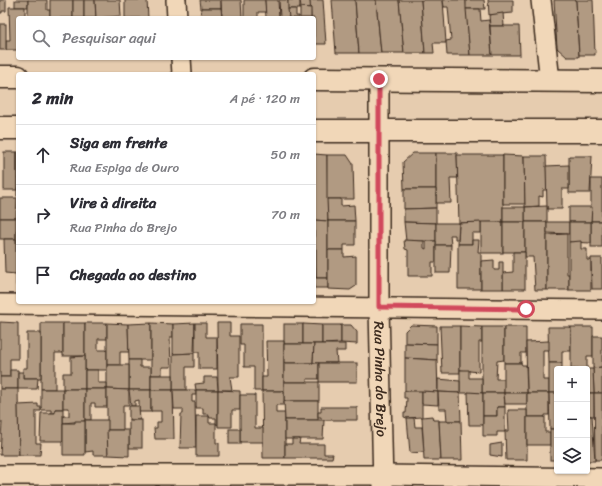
<!DOCTYPE html>
<html lang="pt">
<head>
<meta charset="utf-8">
<style>
  :root { --surface:#fff; --page:#f7f7f7; --text:#2b2b33; --muted:#7c7c81; --line:#e1e1e2 }
  body { margin:0; font-family:Sriracha,sans-serif; background:var(--page); color:var(--text) }
  .controls { position:absolute; right:12px; bottom:12px; display:grid; overflow:hidden; border-radius:4px; box-shadow:0 1px 3px #0004 }
  .controls button { width:36px; height:36px; display:grid; place-items:center; padding:0; border:0; border-bottom:1px solid var(--line); background:var(--surface); color:var(--text); font:20px sans-serif }
  .stop { position:absolute; width:12px; height:12px; margin:-9px; border:3px solid #d1495b; border-radius:50%; background:#fff }
  .stop.end { background:#d1495b; border-color:#fff; box-shadow:0 1px 4px #0008 }
  .list { margin:0; padding:0; list-style:none }
  h2 { display:flex; justify-content:space-between; align-items:center; height:52px; margin:0; padding:0 16px; font-size:17px }
  h2 small { font-size:13px; font-weight:400; color:var(--muted) }
  .list li { display:grid; grid-template-columns:26px 1fr auto; gap:12px; align-items:center; box-sizing:border-box; height:60px; padding:0 16px; border-top:1px solid var(--line) }
  .list b { display:block; font-size:15px; white-space:nowrap }
  .list p { margin:0; font-size:13px; white-space:nowrap; color:var(--muted) }
  .list em { font-size:13px; font-style:normal; color:var(--muted) }
  .icon { flex:none; width:22px; height:22px; fill:none; stroke:currentColor; stroke-width:2; stroke-linecap:round; stroke-linejoin:round }
  .map { position:relative; flex:none; width:602px; height:486px; overflow:hidden }
  .search { position:absolute; background:var(--surface); box-shadow:0 1px 3px #0004; left:16px; top:16px; width:300px; height:44px; display:flex; align-items:center; gap:10px; box-sizing:border-box; padding:0 14px; border-radius:4px; color:var(--muted); font-size:15px }
  .panel { position:absolute; background:var(--surface); box-shadow:0 1px 3px #0004; left:16px; top:72px; width:300px; height:232px; border-radius:4px }
  .map>svg:first-child { display:block }
  .building { fill:#b19a82; stroke:#3b2a1e }
  .lines { fill:none; stroke-linecap:round; stroke-linejoin:round }
  .minor-casing { stroke:#3b2a1e; stroke-width:22 }
  .tertiary-casing { stroke:#3b2a1e; stroke-width:25 }
  .minor { stroke:#f1d7b8; stroke-width:19 }
  .tertiary { stroke:#f1d7b8; stroke-width:22 }
  .route { stroke:#d1495b; stroke-width:5 }
  .labels { text-anchor:middle; dominant-baseline:central; stroke-width:3; stroke-linejoin:round; paint-order:stroke }
  .street-label { font-size:14px; fill:#3b2a1e; stroke:#f1d7b8 }
</style>
</head>
<body>
<div class="map">
<svg width="602" height="486" viewBox="0 0 602 486">
  <rect width="100%" height="100%" fill="#e6ccaf"/>
  <filter id="ink" filterUnits="userSpaceOnUse"><feTurbulence type="fractalNoise" baseFrequency=".025" numOctaves="2"/><feDisplacementMap in="SourceGraphic" scale="8" xChannelSelector="R" yChannelSelector="G"/><feConvolveMatrix kernelMatrix="1 2 1 2 8 2 1 2 1" color-interpolation-filters="sRGB"/></filter>
  <g filter="url(#ink)">
    <!-- building -->
    <g class="building">
      <path d="M 0,0 L 6,0 L 6,11 L 2,11 L 2,13 L 0,13 Z"/>
      <rect x="15" y="0" width="13" height="7"/>
      <path d="M 28,0 L 47,0 L 47,10 L 50,10 L 50,18 L 28,18 Z"/>
      <rect x="50" y="0" width="23" height="18"/>
      <rect x="73" y="0" width="11" height="18"/>
      <path d="M 84,0 L 95,0 L 96,18 L 84,18 Z"/>
      <path d="M 95,0 L 120,0 L 121,16 L 96,18 Z"/>
      <path d="M 125,0 L 147,0 L 148,18 L 125,18 Z"/>
      <path d="M 200,0 L 221,0 L 221,8 L 201,8 Z"/>
      <path d="M 221,0 L 241,0 L 242,18 L 222,18 Z"/>
      <path d="M 244,0 L 265,0 L 266,12 L 258,12 L 258,18 L 244,18 Z"/>
      <path d="M 265,0 L 278,0 L 279,18 L 266,18 Z"/>
      <path d="M 279,0 L 288,0 L 289,18 L 280,18 Z"/>
      <rect x="288" y="0" width="12" height="9"/>
      <path d="M 300,0 L 310,0 L 311,8 L 301,7 Z"/>
      <path d="M 310,0 L 323,0 L 326,44 L 314,44 L 314,18 L 311,18 Z"/>
      <path d="M 332,0 L 355,0 L 359,53 L 336,53 Z"/>
      <path d="M 355,0 L 376,0 L 381,53 L 359,53 Z"/>
      <path d="M 376,0 L 399,0 L 404,53 L 381,53 Z"/>
      <path d="M 399,0 L 421,0 L 425,53 L 404,53 Z"/>
      <path d="M 421,0 L 443,0 L 446,43 L 433,43 L 434,53 L 425,53 Z"/>
      <path d="M 443,0 L 466,0 L 470,55 L 447,55 L 446,41 L 451,40 L 448,7 L 444,7 Z"/>
      <path d="M 466,0 L 484,0 L 485,9 L 466,9 Z"/>
      <path d="M 488,0 L 513,0 L 513,13 L 489,15 Z"/>
      <path d="M 554,0 L 576,0 L 579,57 L 567,57 L 557,48 Z"/>
      <path d="M 576,0 L 593,0 L 595,55 L 579,55 Z"/>
      <path d="M 9,7 L 25,7 L 25,18 L 18,18 L 18,50 L 6,50 L 6,40 L 10,40 Z"/>
      <path d="M 300,7 L 311,8 L 311,18 L 300,18 Z"/>
      <path d="M 201,8 L 221,8 L 222,18 L 200,18 Z"/>
      <path d="M 288,9 L 296,9 L 296,16 L 299,16 L 299,18 L 289,18 Z"/>
      <path d="M 466,9 L 480,9 L 481,21 L 489,20 L 492,55 L 470,55 Z"/>
      <path d="M 503,13 L 504,26 L 490,26 L 489,15 Z"/>
      <rect x="0" y="24" width="6" height="26"/>
      <path d="M 490,26 L 519,26 L 520,55 L 492,55 Z"/>
      <rect x="4" y="152" width="13" height="38"/>
      <path d="M 17,152 L 18,152 L 18,197 L 17,196 Z"/>
      <path d="M 413,153 L 436,153 L 436,189 L 404,189 L 403,162 Z"/>
      <path d="M 436,153 L 457,153 L 458,178 L 450,178 L 451,203 L 436,203 Z"/>
      <path d="M 314,154 L 327,155 L 328,221 L 314,220 Z"/>
      <path d="M 327,155 L 347,155 L 353,164 L 354,199 L 327,199 Z"/>
      <path d="M 457,155 L 503,155 L 503,222 L 459,223 Z"/>
      <path d="M 503,155 L 524,156 L 525,204 L 503,204 Z"/>
      <path d="M 524,156 L 546,156 L 547,190 L 543,190 L 543,197 L 539,196 L 539,206 L 525,207 Z"/>
      <path d="M 569,156 L 592,156 L 590,193 L 569,193 Z"/>
      <path d="M 569,165 L 569,189 L 562,189 L 562,209 L 547,209 L 546,166 Z"/>
      <rect x="591" y="179" width="11" height="42"/>
      <path d="M 404,189 L 436,189 L 436,208 L 404,209 Z"/>
      <path d="M 0,198 L 17,198 L 16,218 L 0,218 Z"/>
      <path d="M 327,199 L 341,199 L 341,206 L 354,205 L 355,221 L 328,221 Z"/>
      <path d="M 547,206 L 547,222 L 525,222 L 525,207 Z"/>
      <rect x="503" y="207" width="22" height="15"/>
      <path d="M 569,207 L 592,207 L 591,222 L 569,222 Z"/>
      <path d="M 436,208 L 436,223 L 404,222 L 404,209 Z"/>
      <rect x="0" y="218" width="16" height="21"/>
      <path d="M 314,220 L 328,221 L 328,278 L 316,278 Z"/>
      <path d="M 328,221 L 355,221 L 355,245 L 344,245 L 344,250 L 328,250 Z"/>
      <rect x="591" y="221" width="11" height="26"/>
      <path d="M 404,222 L 436,223 L 436,241 L 406,241 Z"/>
      <rect x="481" y="222" width="22" height="31"/>
      <path d="M 481,222 L 481,233 L 472,233 L 472,244 L 458,244 L 459,223 Z"/>
      <rect x="503" y="222" width="22" height="30"/>
      <path d="M 525,222 L 547,222 L 547,290 L 535,290 L 533,257 L 525,257 Z"/>
      <path d="M 547,222 L 569,222 L 569,234 L 547,233 Z"/>
      <path d="M 569,222 L 591,222 L 591,243 L 569,242 Z"/>
      <path d="M 436,223 L 459,223 L 458,239 L 455,239 L 455,235 L 450,235 L 451,245 L 436,245 Z"/>
      <rect x="16" y="231" width="2" height="54"/>
      <path d="M 567,234 L 567,274 L 569,274 L 569,290 L 547,290 L 547,235 Z"/>
      <path d="M 4,239 L 16,239 L 16,274 L 5,273 Z"/>
      <path d="M 404,240 L 424,241 L 424,248 L 426,249 L 426,241 L 436,241 L 436,262 L 432,262 L 432,276 L 408,276 L 408,250 L 405,249 Z"/>
      <path d="M 472,240 L 479,240 L 478,252 L 481,252 L 481,289 L 458,289 L 458,244 L 472,244 Z"/>
      <path d="M 581,241 L 581,249 L 587,249 L 587,260 L 591,260 L 591,290 L 569,290 L 569,242 Z"/>
      <path d="M 436,245 L 451,245 L 450,273 L 436,273 Z"/>
      <path d="M 314,249 L 316,249 L 316,278 L 328,278 L 328,288 L 314,288 Z"/>
      <path d="M 328,250 L 344,250 L 344,257 L 356,256 L 356,286 L 350,290 L 328,289 Z"/>
      <path d="M 513,252 L 525,252 L 525,289 L 503,289 L 503,273 L 513,272 Z"/>
      <path d="M 591,258 L 602,258 L 602,289 L 592,289 Z"/>
      <path d="M 494,260 L 494,270 L 499,270 L 499,262 L 503,262 L 503,289 L 481,289 L 481,261 Z"/>
      <path d="M 0,322 L 18,323 L 18,359 L 10,359 L 10,377 L 0,377 Z"/>
      <path d="M 41,323 L 63,323 L 63,353 L 55,353 L 55,389 L 41,389 Z"/>
      <rect x="63" y="323" width="22" height="33"/>
      <path d="M 85,323 L 107,323 L 107,339 L 98,339 L 98,350 L 107,350 L 107,370 L 85,370 Z"/>
      <path d="M 107,323 L 128,324 L 129,352 L 120,352 L 120,365 L 107,365 Z"/>
      <path d="M 151,323 L 151,360 L 129,360 L 128,324 Z"/>
      <path d="M 151,323 L 173,324 L 173,337 L 170,337 L 171,367 L 162,367 L 162,375 L 151,375 Z"/>
      <path d="M 195,323 L 194,353 L 173,354 L 173,324 Z"/>
      <path d="M 195,323 L 206,323 L 206,337 L 217,337 L 217,369 L 199,369 L 199,352 L 195,352 Z"/>
      <path d="M 217,323 L 230,323 L 230,336 L 239,336 L 239,377 L 230,377 L 232,390 L 218,390 Z"/>
      <path d="M 240,324 L 262,324 L 262,391 L 254,391 L 254,367 L 244,367 L 244,345 L 240,345 Z"/>
      <rect x="284" y="324" width="19" height="20"/>
      <path d="M 303,324 L 322,325 L 322,344 L 303,344 Z"/>
      <path d="M 322,325 L 341,325 L 341,343 L 322,344 Z"/>
      <path d="M 341,325 L 351,325 L 357,332 L 357,344 L 341,343 Z"/>
      <path d="M 411,325 L 437,326 L 437,344 L 405,343 L 405,331 Z"/>
      <path d="M 440,326 L 460,326 L 460,373 L 442,373 Z"/>
      <path d="M 460,326 L 482,327 L 482,342 L 479,342 L 479,372 L 460,370 Z"/>
      <path d="M 482,327 L 504,327 L 504,360 L 497,361 L 496,379 L 505,379 L 504,393 L 482,393 Z"/>
      <path d="M 504,327 L 526,327 L 526,353 L 521,353 L 521,363 L 504,363 Z"/>
      <path d="M 548,327 L 571,327 L 571,351 L 562,351 L 562,363 L 549,363 Z"/>
      <path d="M 571,327 L 593,327 L 593,356 L 587,356 L 587,369 L 571,369 Z"/>
      <path d="M 27,333 L 41,333 L 41,378 L 23,378 L 23,368 L 27,368 Z"/>
      <path d="M 593,336 L 602,336 L 602,367 L 593,368 Z"/>
      <path d="M 266,341 L 284,341 L 284,391 L 262,391 L 262,377 L 267,377 Z"/>
      <path d="M 549,341 L 549,350 L 543,350 L 543,380 L 549,380 L 549,393 L 527,393 L 526,342 Z"/>
      <path d="M 405,343 L 437,344 L 437,360 L 405,358 Z"/>
      <path d="M 284,344 L 314,344 L 313,363 L 284,363 Z"/>
      <path d="M 314,344 L 345,344 L 345,351 L 336,351 L 337,363 L 313,363 Z"/>
      <path d="M 194,353 L 194,367 L 186,367 L 186,390 L 173,390 L 173,354 Z"/>
      <path d="M 85,356 L 85,389 L 63,389 L 63,373 L 71,373 L 71,357 Z"/>
      <path d="M 405,358 L 437,360 L 438,392 L 405,391 Z"/>
      <path d="M 129,360 L 140,360 L 140,367 L 151,367 L 151,390 L 129,390 Z"/>
      <path d="M 284,363 L 319,363 L 319,379 L 307,379 L 307,382 L 284,382 Z"/>
      <rect x="319" y="363" width="38" height="19"/>
      <path d="M 504,363 L 521,363 L 522,365 L 526,365 L 527,393 L 504,393 Z"/>
      <path d="M 549,363 L 562,363 L 562,369 L 557,369 L 557,393 L 549,393 Z"/>
      <path d="M 107,365 L 129,365 L 129,390 L 107,389 Z"/>
      <path d="M 602,367 L 602,393 L 594,393 L 593,368 Z"/>
      <path d="M 585,369 L 593,369 L 594,393 L 587,393 L 587,369 Z"/>
      <path d="M 10,370 L 18,370 L 18,389 L 0,389 L 0,377 L 10,377 Z"/>
      <path d="M 85,370 L 98,370 L 98,383 L 107,383 L 107,389 L 85,389 Z"/>
      <path d="M 460,370 L 469,370 L 469,378 L 482,378 L 482,393 L 460,393 Z"/>
      <path d="M 18,372 L 23,372 L 23,378 L 38,378 L 37,389 L 18,389 Z"/>
      <rect x="151" y="375" width="22" height="15"/>
      <path d="M 204,377 L 217,377 L 218,390 L 196,390 L 195,384 L 204,383 Z"/>
      <path d="M 438,379 L 460,381 L 460,393 L 438,392 Z"/>
      <rect x="284" y="382" width="35" height="19"/>
      <path d="M 0,389 L 18,389 L 19,455 L 0,455 L 2,422 L 0,422 Z"/>
      <path d="M 41,389 L 63,389 L 63,409 L 55,409 L 55,413 L 51,413 L 51,410 L 41,410 Z"/>
      <path d="M 63,389 L 85,389 L 85,421 L 63,423 L 63,416 L 69,416 L 69,408 L 63,408 Z"/>
      <path d="M 85,389 L 107,389 L 107,407 L 95,407 L 95,403 L 91,403 L 91,420 L 85,420 Z"/>
      <path d="M 107,389 L 129,390 L 129,405 L 123,405 L 123,430 L 107,430 Z"/>
      <path d="M 129,390 L 151,390 L 151,412 L 139,412 L 139,400 L 135,401 L 135,406 L 131,406 Z"/>
      <path d="M 151,390 L 173,390 L 174,439 L 155,439 L 154,428 L 157,428 L 157,422 L 161,422 L 161,411 L 151,411 Z"/>
      <path d="M 173,390 L 196,390 L 196,395 L 192,395 L 192,402 L 195,402 L 196,448 L 180,448 L 181,414 L 183,414 L 183,409 L 174,409 Z"/>
      <path d="M 196,390 L 218,390 L 218,425 L 216,424 L 216,418 L 210,418 L 208,414 L 203,414 L 203,408 L 196,408 Z"/>
      <path d="M 218,390 L 240,391 L 240,410 L 232,410 L 232,427 L 218,427 Z"/>
      <path d="M 262,391 L 284,391 L 284,405 L 276,405 L 276,413 L 285,413 L 285,458 L 263,458 Z"/>
      <path d="M 404,391 L 422,391 L 422,417 L 407,418 L 404,417 L 404,413 L 406,413 L 407,398 L 404,398 Z"/>
      <path d="M 422,391 L 438,392 L 438,405 L 422,404 Z"/>
      <path d="M 438,392 L 460,393 L 461,421 L 447,421 L 446,409 L 439,409 Z"/>
      <path d="M 468,392 L 483,393 L 483,425 L 469,425 Z"/>
      <path d="M 483,393 L 504,393 L 505,407 L 497,407 L 497,416 L 483,416 Z"/>
      <path d="M 504,393 L 527,393 L 527,404 L 505,404 Z"/>
      <path d="M 527,393 L 549,393 L 549,415 L 545,415 L 545,417 L 527,417 Z"/>
      <path d="M 549,393 L 557,393 L 557,429 L 550,429 Z"/>
      <rect x="587" y="393" width="7" height="23"/>
      <path d="M 594,393 L 602,393 L 602,460 L 595,460 Z"/>
      <path d="M 240,395 L 255,395 L 255,428 L 263,428 L 263,442 L 240,442 Z"/>
      <path d="M 284,401 L 318,401 L 318,420 L 285,420 Z"/>
      <path d="M 38,404 L 38,407 L 41,407 L 41,411 L 36,411 L 36,443 L 41,443 L 40,455 L 19,455 L 18,405 Z"/>
      <path d="M 129,406 L 139,406 L 140,420 L 129,420 Z"/>
      <path d="M 321,407 L 357,407 L 357,420 L 321,420 L 321,417 L 318,417 L 318,412 L 321,412 Z"/>
      <path d="M 497,407 L 505,407 L 505,432 L 497,432 L 497,436 L 483,436 L 483,416 L 497,416 Z"/>
      <path d="M 55,409 L 63,409 L 63,441 L 40,441 L 41,413 L 55,413 Z"/>
      <path d="M 508,410 L 527,410 L 527,460 L 506,460 L 505,431 L 509,431 Z"/>
      <path d="M 196,416 L 209,416 L 209,423 L 216,423 L 216,443 L 219,443 L 219,456 L 196,456 Z"/>
      <path d="M 432,416 L 433,420 L 439,420 L 441,460 L 424,460 L 422,417 Z"/>
      <path d="M 587,416 L 592,416 L 595,461 L 587,461 Z"/>
      <path d="M 527,417 L 545,417 L 545,432 L 550,432 L 550,445 L 527,445 Z"/>
      <path d="M 407,418 L 414,418 L 415,427 L 422,427 L 424,452 L 410,453 Z"/>
      <path d="M 85,420 L 108,420 L 108,455 L 93,455 L 93,451 L 85,452 Z"/>
      <rect x="129" y="420" width="13" height="28"/>
      <path d="M 285,420 L 324,420 L 323,439 L 285,439 Z"/>
      <path d="M 75,421 L 85,421 L 85,455 L 63,455 L 63,423 L 75,423 Z"/>
      <path d="M 439,421 L 461,421 L 462,460 L 441,460 Z"/>
      <rect x="229" y="429" width="11" height="15"/>
      <rect x="550" y="429" width="7" height="31"/>
      <path d="M 107,430 L 129,430 L 129,456 L 108,455 Z"/>
      <path d="M 292,439 L 300,439 L 299,444 L 324,444 L 324,454 L 333,454 L 332,458 L 285,458 L 285,444 L 292,444 Z"/>
      <path d="M 502,443 L 502,457 L 490,455 L 490,445 Z"/>
    </g>
    <g class="lines">
      <defs>
        <g id="minor">
          <path d="M 176,0 L 177,18"/>
          <path d="M 541,0 L 550,81"/>
          <path d="M 181,58 L 182,74"/>
          <path id="s1" d="M 379,79 L 379,307 L 383,486"/>
          <path d="M 0,304 L 602,310"/>
          <path d="M 0,475 L 383,475 L 602,478"/>
        </g>
        <g id="tertiary">
          <path d="M 0,77 L 18,77"/>
          <path d="M 314,79 L 602,81"/>
          <path d="M 0,128 L 18,128"/>
          <path d="M 314,131 L 602,131"/>
        </g>
      </defs>
      <!-- minor casing -->
      <use href="#minor" class="minor-casing"/>
      <!-- tertiary casing -->
      <use href="#tertiary" class="tertiary-casing"/>
      <!-- minor -->
      <use href="#minor" class="minor"/>
      <!-- tertiary -->
      <use href="#tertiary" class="tertiary"/>
    </g>
  </g>
  <g class="lines" filter="url(#ink)">
    <!-- route -->
    <path class="route" d="M 379,79 L 379,307 L 526,309"/>
  </g>
  <g class="labels">
    <!-- street labels -->
    <g class="street-label">
      <text stroke="none"><textPath href="#s1" startOffset="300">Rua Pinha do Brejo</textPath></text>
    </g>
  </g>
</svg>
<div class="controls">
<button>+</button>
<button>−</button>
<button><svg class="icon" aria-label="layers" viewBox="0 0 24 24"><path d="M12 4l9 5-9 5-9-5zM3 14l9 5 9-5"/></svg></button>
</div>
<div class="stop" style="left:526px;top:309px"></div>
<div class="stop end" style="left:379px;top:79px"></div>
<div class="search"><svg class="icon" aria-label="search" viewBox="0 0 24 24"><circle cx="10" cy="10" r="6"/><path d="M15 15l6 6"/></svg>Pesquisar aqui</div>
<section class="panel">
<h2>2 min<small>A pé · 120 m</small></h2>
<ul class="list">
<li><svg class="icon" aria-label="ahead" viewBox="0 0 24 24"><path d="M12 20V5M6 11l6-6 6 6"/></svg><div><b>Siga em frente</b><p>Rua Espiga de Ouro</p></div><em>50 m</em></li>
<li><svg class="icon" aria-label="right" viewBox="0 0 24 24"><path d="M7 20v-9h11M14 6l5 5-5 5"/></svg><div><b>Vire à direita</b><p>Rua Pinha do Brejo</p></div><em>70 m</em></li>
<li><svg class="icon" aria-label="arrive" viewBox="0 0 24 24"><path d="M6 21V4h12l-3 4 3 4H6"/></svg><div><b>Chegada ao destino</b></div></li>
</ul>
</section>
</div>
</body>
</html>
